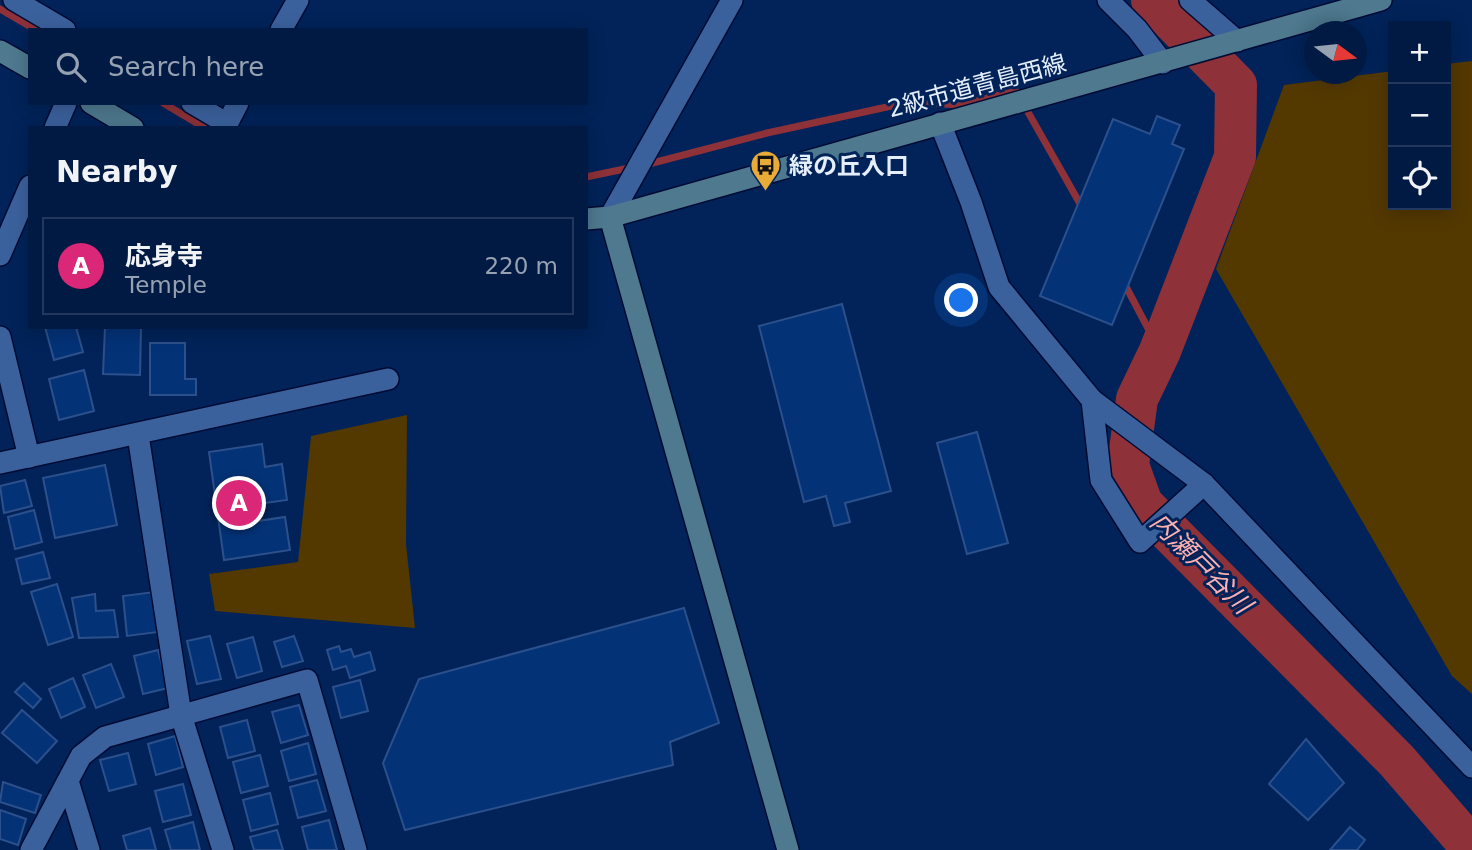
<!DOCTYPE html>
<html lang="en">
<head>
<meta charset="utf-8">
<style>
  :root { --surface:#011a43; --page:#0b234a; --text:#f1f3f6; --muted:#96a1b2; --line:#23385c; --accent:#db2777 }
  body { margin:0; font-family:"DejaVu Sans","Noto Sans JP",sans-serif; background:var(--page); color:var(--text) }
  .controls { position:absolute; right:21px; top:21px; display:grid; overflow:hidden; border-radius:0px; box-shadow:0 4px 18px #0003 }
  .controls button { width:63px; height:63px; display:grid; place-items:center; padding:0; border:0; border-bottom:2px solid var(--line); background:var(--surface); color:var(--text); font:35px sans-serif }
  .compass { position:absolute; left:1304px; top:21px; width:63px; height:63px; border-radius:50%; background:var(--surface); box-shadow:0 4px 18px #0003; rotate:105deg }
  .you { position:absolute; left:962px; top:301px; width:24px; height:24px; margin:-18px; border:5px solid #fff; border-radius:50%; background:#1a73e8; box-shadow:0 0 0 10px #1a73e833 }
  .badge { display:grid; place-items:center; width:46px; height:46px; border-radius:50%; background:var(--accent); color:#fff; font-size:23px; font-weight:700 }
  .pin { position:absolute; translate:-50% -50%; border:4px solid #fff; box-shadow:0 2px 7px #0006 }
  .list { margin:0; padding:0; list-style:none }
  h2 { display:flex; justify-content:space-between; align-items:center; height:91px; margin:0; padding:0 28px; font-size:30px }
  h2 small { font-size:23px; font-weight:400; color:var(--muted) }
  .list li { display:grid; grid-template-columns:46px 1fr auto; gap:21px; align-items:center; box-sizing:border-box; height:98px; margin:0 14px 14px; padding:0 14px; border:2px solid var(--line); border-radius:0px }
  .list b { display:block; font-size:26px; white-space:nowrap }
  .list p { margin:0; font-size:23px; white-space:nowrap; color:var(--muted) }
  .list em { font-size:23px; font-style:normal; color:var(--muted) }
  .icon { flex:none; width:38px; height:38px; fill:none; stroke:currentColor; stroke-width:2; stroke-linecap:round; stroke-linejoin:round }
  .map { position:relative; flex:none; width:1472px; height:850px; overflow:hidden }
  .search { position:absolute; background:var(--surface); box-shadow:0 4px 18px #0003; left:28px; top:28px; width:560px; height:77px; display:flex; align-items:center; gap:18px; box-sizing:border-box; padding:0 24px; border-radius:0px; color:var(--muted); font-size:26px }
  .panel { position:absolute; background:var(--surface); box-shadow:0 4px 18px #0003; left:28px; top:126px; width:560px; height:203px; border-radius:0px }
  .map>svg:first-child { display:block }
  .green { fill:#533800 }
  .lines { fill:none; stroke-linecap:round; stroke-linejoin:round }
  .stream { stroke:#8e3138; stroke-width:7 }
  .river { stroke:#8e3138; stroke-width:42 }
  .building { fill:#043277; stroke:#2c508b; stroke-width:2 }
  .street-casing { stroke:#000b34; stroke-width:24 }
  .secondary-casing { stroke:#000b34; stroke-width:24 }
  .street { stroke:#3b619d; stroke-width:21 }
  .secondary { stroke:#4e798f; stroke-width:21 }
  .labels { text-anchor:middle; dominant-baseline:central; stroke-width:6; stroke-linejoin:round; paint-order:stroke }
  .street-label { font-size:24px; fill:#e5eefc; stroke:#012359 }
  .poi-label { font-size:24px; font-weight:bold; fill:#e5eefc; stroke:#012359; text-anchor:start }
  .water-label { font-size:26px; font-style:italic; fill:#feafaf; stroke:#012359 }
</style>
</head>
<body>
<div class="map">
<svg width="1472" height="850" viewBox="0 0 1472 850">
  <rect width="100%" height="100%" fill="#012359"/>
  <!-- green -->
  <g class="green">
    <path d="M 1472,61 L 1472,694 L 1452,676 L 1216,269 L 1284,85 L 1393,71 L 1393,205 L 1446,205 L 1446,64 Z"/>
    <path d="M 407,415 L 406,544 L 415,628 L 215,611 L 209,574 L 298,562 L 311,436 Z"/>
  </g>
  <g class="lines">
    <!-- stream -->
    <g class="stream">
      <path d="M 0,9 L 36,30"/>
      <path d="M 163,103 L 205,128"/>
      <path d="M 645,165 L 767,133 L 910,102 L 960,105 L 1016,91 L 1083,209"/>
      <path d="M 586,177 L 634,167"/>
      <path d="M 1123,281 L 1160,351"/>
    </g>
    <!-- river -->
    <path class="river" d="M 1152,0 L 1236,85 L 1235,157 L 1160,351 L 1137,399 L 1128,465 L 1142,504 L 1397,761 L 1472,848"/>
  </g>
  <!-- building -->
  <g class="building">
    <path d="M 1157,116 L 1180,125 L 1172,144 L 1184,149 L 1112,325 L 1040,296 L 1113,119 L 1150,134 Z"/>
    <path d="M 842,304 L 891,491 L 845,503 L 850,522 L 834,526 L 826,496 L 804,502 L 759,326 Z"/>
    <path d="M 45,327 L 76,327 L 83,352 L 54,360 Z"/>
    <path d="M 105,327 L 141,327 L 140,375 L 103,374 Z"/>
    <path d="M 150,343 L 185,343 L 185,379 L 196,379 L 196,395 L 150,395 Z"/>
    <path d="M 84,370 L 94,411 L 59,420 L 49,379 Z"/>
    <path d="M 977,432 L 1008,543 L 967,554 L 937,443 Z"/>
    <path d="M 262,444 L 265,467 L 282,464 L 287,500 L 236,507 L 238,524 L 285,517 L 290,550 L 224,560 L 209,452 Z"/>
    <path d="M 105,465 L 117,525 L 55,538 L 43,478 Z"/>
    <path d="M 25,480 L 32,506 L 4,513 L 0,486 Z"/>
    <path d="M 34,510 L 42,542 L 15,549 L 8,517 Z"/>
    <path d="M 43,552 L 50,578 L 22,584 L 16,559 Z"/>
    <path d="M 57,584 L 73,637 L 48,645 L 31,592 Z"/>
    <path d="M 154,592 L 158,632 L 127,636 L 123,596 Z"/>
    <path d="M 95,594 L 96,611 L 114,610 L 118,637 L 79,638 L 72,598 Z"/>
    <path d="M 684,608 L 719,723 L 670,742 L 673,765 L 405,830 L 383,763 L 419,679 Z"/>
    <path d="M 210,636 L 221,679 L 197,684 L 187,641 Z"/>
    <path d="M 294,636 L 303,661 L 282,667 L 274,642 Z"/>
    <path d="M 253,637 L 262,671 L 237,678 L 227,644 Z"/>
    <path d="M 339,646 L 341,652 L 351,649 L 354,657 L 370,652 L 375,670 L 350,678 L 346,666 L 333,670 L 327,650 Z"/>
    <path d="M 158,650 L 168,688 L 143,694 L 134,656 Z"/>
    <path d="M 111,664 L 124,697 L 96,708 L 83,675 Z"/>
    <path d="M 73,678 L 85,707 L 61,718 L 49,689 Z"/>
    <path d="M 360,680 L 368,711 L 341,718 L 333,687 Z"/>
    <path d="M 24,683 L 41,699 L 33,708 L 15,692 Z"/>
    <path d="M 299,705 L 308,735 L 281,743 L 272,712 Z"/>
    <path d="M 22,710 L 57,741 L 37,763 L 2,733 Z"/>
    <path d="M 247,720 L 255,751 L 228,758 L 220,727 Z"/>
    <path d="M 175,736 L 183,767 L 156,775 L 148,744 Z"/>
    <path d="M 1306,739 L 1344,783 L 1308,820 L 1269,784 Z"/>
    <path d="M 308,743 L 316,774 L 289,781 L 281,751 Z"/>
    <path d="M 128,753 L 136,784 L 109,791 L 100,760 Z"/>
    <path d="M 260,755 L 268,786 L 241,793 L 233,762 Z"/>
    <path d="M 317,780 L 326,811 L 298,818 L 290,787 Z"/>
    <path d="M 3,782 L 41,795 L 35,813 L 0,802 Z"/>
    <path d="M 183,784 L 191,815 L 163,822 L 155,791 Z"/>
    <path d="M 270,793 L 278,824 L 251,831 L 243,800 Z"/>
    <path d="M 0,810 L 26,819 L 18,845 L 0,839 Z"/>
    <path d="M 329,820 L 337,850 L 308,850 L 302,827 Z"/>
    <path d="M 193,822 L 200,850 L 171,850 L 165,830 Z"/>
    <path d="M 1350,827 L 1365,840 L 1357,850 L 1330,850 Z"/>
    <path d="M 150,828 L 156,850 L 127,850 L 123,836 Z"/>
    <path d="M 277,830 L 283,850 L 254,850 L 250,837 Z"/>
  </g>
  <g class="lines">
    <defs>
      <g id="street">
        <path d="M 14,0 L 65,30"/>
        <path d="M 1108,0 L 1137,29 L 1163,63"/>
        <path d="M 1190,0 L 1237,41"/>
        <path d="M 281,30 L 298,0"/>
        <path d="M 192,103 L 226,123"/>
        <path d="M 940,123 L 971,202 L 999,287 L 1092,400 L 1101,480 L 1140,542 L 1204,484"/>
        <path d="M 55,128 L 66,103"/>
        <path d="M 225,128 L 238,103"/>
        <path d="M 610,217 L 732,0"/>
        <path d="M 0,255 L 30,186"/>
        <path d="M 0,337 L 29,457"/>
        <path d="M 1092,400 L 1204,484 L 1472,767"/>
        <path d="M 138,435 L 181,715 L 223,850"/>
        <path d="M 0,463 L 388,379"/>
        <path d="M 68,781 L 89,850"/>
        <path d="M 31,850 L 81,756 L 105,737 L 307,680 L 356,850"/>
      </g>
      <g id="secondary">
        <path d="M 0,51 L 30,68"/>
        <path d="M 91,103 L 133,128"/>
        <path d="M 610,217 L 788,850"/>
        <path d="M 586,219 L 610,217 L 1381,0"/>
      </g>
    </defs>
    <!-- street casing -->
    <use href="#street" class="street-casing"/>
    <!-- secondary casing -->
    <use href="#secondary" class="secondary-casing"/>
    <!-- street -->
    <use href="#street" class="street"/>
    <!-- secondary -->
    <use href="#secondary" class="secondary"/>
  </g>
  <!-- icons -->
  <defs>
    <symbol id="bus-pin" viewBox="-11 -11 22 30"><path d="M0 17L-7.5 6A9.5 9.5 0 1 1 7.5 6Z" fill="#e8ab37" stroke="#012359"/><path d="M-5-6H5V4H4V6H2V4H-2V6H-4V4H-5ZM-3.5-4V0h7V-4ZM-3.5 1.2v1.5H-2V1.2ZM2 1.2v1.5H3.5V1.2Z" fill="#111"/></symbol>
  </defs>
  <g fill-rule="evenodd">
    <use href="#bus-pin" x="748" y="148" width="35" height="47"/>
  </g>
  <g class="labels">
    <!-- street labels -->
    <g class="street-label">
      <text transform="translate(977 86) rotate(-15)">2級市道青島西線</text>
    </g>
    <!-- poi labels -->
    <g class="poi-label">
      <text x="789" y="166">緑の丘入口</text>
    </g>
    <!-- water labels -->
    <g class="water-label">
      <text transform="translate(1201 563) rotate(45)">内瀬戸谷川</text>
    </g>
  </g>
</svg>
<div class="controls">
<button>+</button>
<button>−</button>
<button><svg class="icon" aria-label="locate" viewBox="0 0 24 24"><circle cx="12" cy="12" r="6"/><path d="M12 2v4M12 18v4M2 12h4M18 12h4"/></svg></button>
</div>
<svg class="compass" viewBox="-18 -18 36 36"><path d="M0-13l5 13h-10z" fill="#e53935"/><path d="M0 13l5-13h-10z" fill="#96a1b2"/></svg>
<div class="you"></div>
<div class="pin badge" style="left:239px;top:503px">A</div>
<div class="search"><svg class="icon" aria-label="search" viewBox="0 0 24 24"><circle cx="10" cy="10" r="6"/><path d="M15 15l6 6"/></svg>Search here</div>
<section class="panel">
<h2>Nearby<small></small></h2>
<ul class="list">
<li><span class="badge">A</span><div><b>応身寺</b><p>Temple</p></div><em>220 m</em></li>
</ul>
</section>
</div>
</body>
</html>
